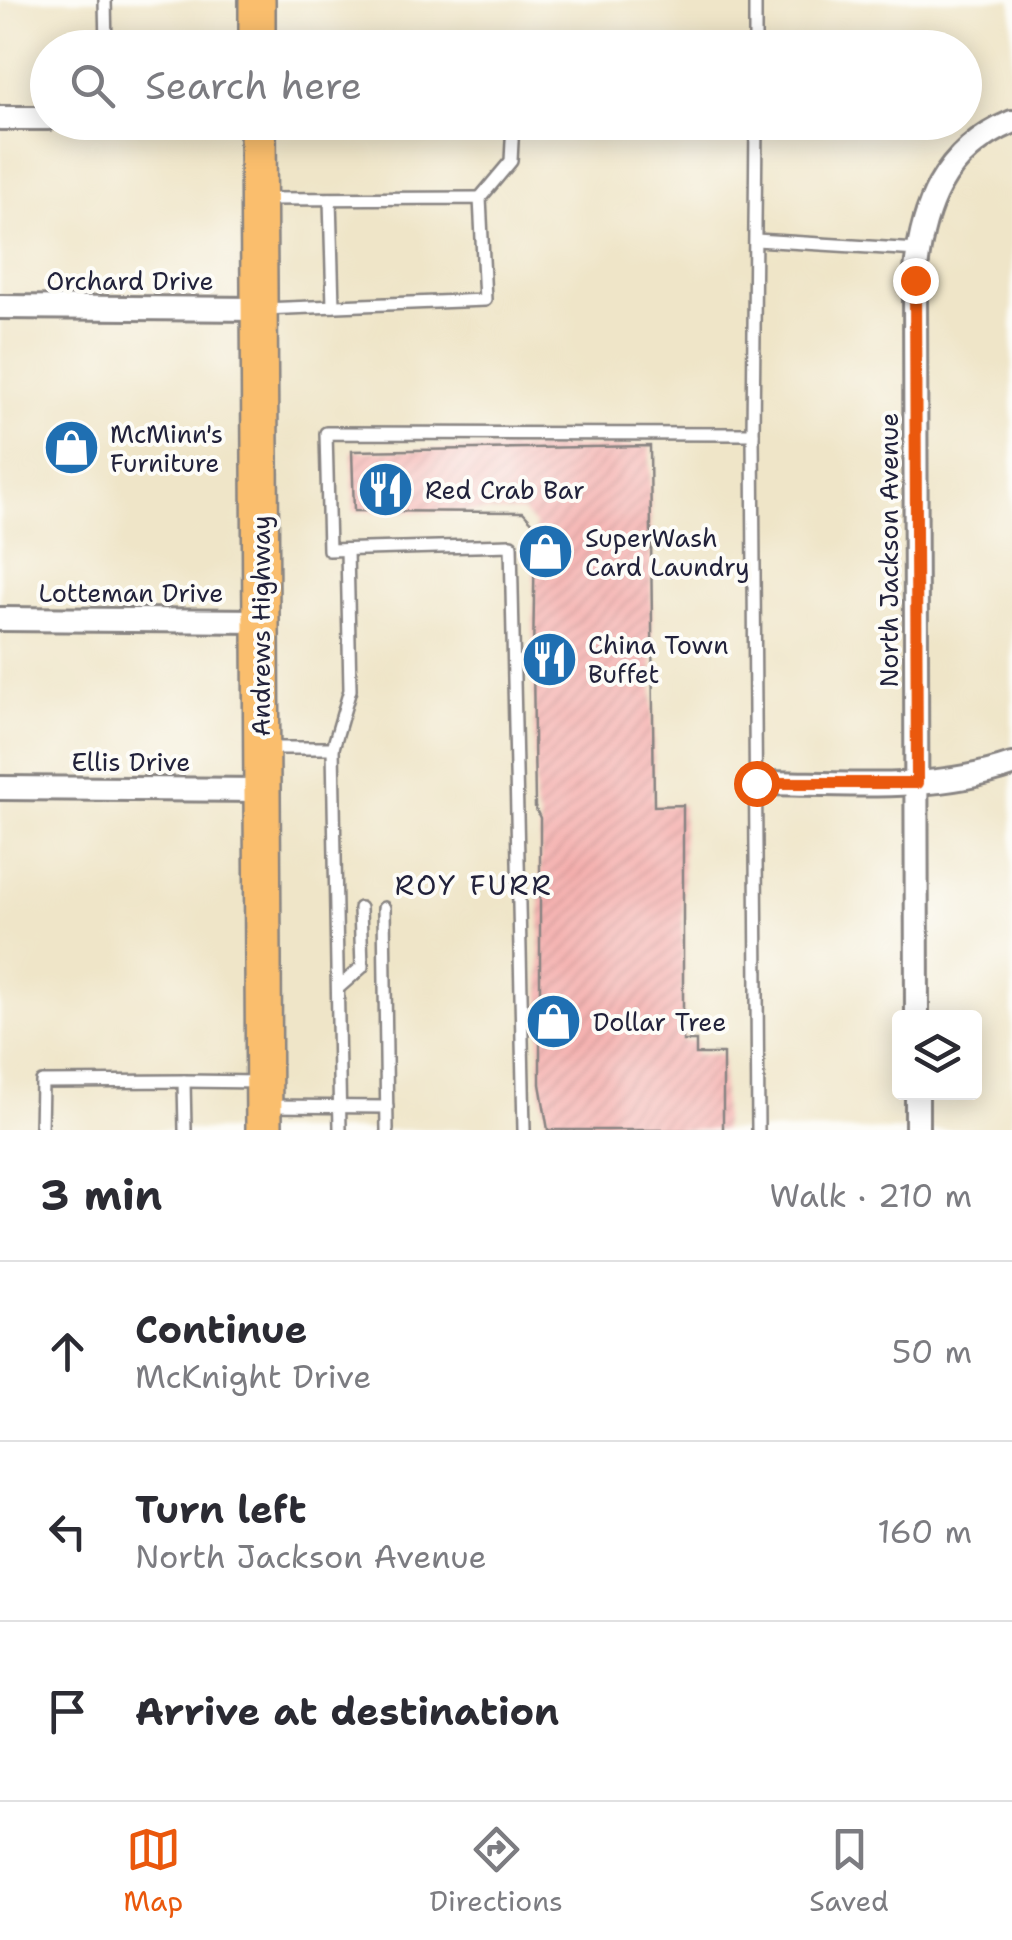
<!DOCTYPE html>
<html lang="en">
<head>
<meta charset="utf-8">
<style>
  :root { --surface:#fff; --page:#f2f2f3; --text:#2b2b33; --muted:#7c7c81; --line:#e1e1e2; --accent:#ea580c }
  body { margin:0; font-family:"Shantell Sans",sans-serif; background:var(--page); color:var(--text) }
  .controls { position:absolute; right:30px; bottom:30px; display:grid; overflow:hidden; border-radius:10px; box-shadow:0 5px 25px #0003 }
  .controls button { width:90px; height:90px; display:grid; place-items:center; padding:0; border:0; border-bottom:2px solid var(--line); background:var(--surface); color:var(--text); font:50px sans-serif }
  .stop { position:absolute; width:30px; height:30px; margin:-22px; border:8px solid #ea580c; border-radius:50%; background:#fff }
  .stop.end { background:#ea580c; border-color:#fff; box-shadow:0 2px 10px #0008 }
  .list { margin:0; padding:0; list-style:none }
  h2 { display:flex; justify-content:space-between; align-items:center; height:130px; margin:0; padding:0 40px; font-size:42px }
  h2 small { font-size:32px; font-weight:400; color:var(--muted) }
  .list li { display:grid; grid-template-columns:65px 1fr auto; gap:30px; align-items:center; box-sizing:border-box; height:180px; padding:0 40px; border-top:2px solid var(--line) }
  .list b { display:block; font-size:38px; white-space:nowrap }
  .list p { margin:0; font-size:32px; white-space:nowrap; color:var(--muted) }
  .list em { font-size:32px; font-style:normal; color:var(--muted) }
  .icon { flex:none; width:55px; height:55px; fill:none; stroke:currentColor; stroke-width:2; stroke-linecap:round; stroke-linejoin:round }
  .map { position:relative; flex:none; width:1012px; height:1130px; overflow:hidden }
  .search { position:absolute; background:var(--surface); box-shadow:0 5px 25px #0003; left:30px; right:30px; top:30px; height:110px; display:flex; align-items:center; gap:25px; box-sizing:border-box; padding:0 35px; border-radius:55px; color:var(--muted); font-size:38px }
  .sheet { height:670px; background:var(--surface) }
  nav { display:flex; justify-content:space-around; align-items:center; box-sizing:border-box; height:140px; border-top:2px solid var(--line); background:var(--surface); font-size:28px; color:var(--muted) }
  nav a { display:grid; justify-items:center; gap:5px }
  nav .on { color:var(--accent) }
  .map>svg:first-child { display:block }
  .building { fill:url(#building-hatch) }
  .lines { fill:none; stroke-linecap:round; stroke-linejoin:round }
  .lane-casing { stroke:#888482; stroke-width:16 }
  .street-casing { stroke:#888482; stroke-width:28 }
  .primary-casing { stroke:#888482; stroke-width:40 }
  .lane { stroke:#fff; stroke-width:11 }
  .street { stroke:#fff; stroke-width:22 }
  .primary { stroke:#fabe6d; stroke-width:35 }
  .route { stroke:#ea580c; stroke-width:12 }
  .labels { text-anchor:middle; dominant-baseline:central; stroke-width:8; stroke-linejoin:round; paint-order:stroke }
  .street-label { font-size:25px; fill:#22223b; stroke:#fdfcf7 }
  .poi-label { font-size:25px; fill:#22223b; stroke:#fdfcf7; text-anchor:start }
  .neighbourhood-label { font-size:28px; letter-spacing:2.5px; fill:#22223b; stroke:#fdfcf7 }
</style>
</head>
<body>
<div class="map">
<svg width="1012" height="1130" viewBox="0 0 1012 1130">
  <defs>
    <pattern id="building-hatch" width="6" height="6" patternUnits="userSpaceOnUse" patternTransform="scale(2.5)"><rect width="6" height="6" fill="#f5afad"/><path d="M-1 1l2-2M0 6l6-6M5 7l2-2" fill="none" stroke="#d29696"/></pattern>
  </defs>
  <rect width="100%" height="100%" fill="#fdfcf7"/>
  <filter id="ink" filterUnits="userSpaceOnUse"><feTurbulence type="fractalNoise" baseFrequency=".01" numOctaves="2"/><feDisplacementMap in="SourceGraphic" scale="20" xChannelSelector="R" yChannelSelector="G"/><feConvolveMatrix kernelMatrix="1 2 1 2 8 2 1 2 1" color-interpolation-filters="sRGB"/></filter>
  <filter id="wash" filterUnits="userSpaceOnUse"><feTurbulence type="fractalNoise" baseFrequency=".0048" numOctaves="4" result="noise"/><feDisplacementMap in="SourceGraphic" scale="40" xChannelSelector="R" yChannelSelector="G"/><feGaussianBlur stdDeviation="2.25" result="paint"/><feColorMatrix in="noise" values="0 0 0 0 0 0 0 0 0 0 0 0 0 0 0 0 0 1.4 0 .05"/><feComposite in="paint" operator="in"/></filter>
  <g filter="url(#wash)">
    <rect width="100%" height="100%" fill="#efe5c8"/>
    <g id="blocks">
      <!-- building -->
      <path class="building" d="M 650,446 L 654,806 L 683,805 L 683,1041 L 696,1041 L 696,1054 L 723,1054 L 723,1130 L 548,1130 L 540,1084 L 540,818 L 535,807 L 533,663 L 535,525 L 523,512 L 354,511 L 352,451 Z"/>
    </g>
  </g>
  <g filter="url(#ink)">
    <use href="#blocks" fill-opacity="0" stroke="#888482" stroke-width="2.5"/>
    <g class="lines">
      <defs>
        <g id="lane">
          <path d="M 105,0 L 106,48"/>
          <path d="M 755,0 L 755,48"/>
          <path d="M 480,198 L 511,161 L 513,122"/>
          <path d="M 262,199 L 480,198 L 485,300 L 263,309"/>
          <path d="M 330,199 L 333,306"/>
          <path d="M 756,240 L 918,250"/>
          <path d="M 753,434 L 756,122"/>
          <path d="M 268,748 L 333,748 L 350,690 L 347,550"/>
          <path d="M 333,748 L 340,1130"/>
          <path d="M 384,908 L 387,1130"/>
          <path d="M 338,988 L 362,967 L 360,908"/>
          <path d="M 184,1081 L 260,1082"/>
          <path d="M 266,1106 L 387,1107"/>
          <path d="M 41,1130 L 42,1082 L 184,1081 L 185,1130"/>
          <path d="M 524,1130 L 511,545 L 329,550 L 326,433 L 753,434 L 758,1130"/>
        </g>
        <g id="street">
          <path d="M 0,118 L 48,118"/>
          <path d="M 0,307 L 259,309"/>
          <path d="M 0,619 L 261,621"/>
          <path d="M 756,783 C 840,783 931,793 1012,765"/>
          <path d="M 0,788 L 262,790"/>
          <path d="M 917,1018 L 915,280 C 921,209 942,152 1012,122"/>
          <path d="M 917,1092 L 917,1130"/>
        </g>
        <g id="primary">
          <path d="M 257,0 L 257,48"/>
          <path d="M 258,122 L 264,1130"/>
        </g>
      </defs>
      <!-- lane casing -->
      <use href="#lane" class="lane-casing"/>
      <!-- street casing -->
      <use href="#street" class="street-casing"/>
      <!-- primary casing -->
      <use href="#primary" class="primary-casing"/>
      <!-- lane -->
      <use href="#lane" class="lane"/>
      <!-- street -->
      <use href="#street" class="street"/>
      <!-- primary -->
      <use href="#primary" class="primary"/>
    </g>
  </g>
  <g class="lines" filter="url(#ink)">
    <!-- route -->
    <path class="route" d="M 756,783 L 917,783 L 915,280"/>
  </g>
  <!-- icons -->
  <defs>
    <symbol id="shop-disc" viewBox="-11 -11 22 22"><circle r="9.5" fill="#1f6fb2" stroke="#fdfcf7"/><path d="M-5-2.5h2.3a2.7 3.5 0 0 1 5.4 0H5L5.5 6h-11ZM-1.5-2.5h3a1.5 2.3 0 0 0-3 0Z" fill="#fff"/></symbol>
    <symbol id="restaurant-disc" viewBox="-11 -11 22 22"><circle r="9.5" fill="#1f6fb2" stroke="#fdfcf7"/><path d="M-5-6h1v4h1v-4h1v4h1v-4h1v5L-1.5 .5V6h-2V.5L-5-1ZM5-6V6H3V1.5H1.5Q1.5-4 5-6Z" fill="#fff"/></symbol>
  </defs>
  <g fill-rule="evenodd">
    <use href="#shop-disc" x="40" y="416" width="63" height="63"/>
    <use href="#restaurant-disc" x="354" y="458" width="63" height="63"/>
    <use href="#shop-disc" x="514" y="520" width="63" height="63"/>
    <use href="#restaurant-disc" x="518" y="628" width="63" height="63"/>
    <use href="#shop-disc" x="522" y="990" width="63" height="63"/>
  </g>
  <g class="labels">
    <!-- street labels -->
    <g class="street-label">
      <text x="130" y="281">Orchard Drive</text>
      <text transform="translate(889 550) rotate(-90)">North Jackson Avenue</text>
      <text x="131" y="593">Lotteman Drive</text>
      <text transform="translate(261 626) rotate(-90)">Andrews Highway</text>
      <text x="131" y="762">Ellis Drive</text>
    </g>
    <!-- poi labels -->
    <g class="poi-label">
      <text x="110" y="434">McMinn's<tspan x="110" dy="29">Furniture</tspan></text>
      <text x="425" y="490">Red Crab Bar</text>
      <text x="585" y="538">SuperWash<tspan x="585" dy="29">Card Laundry</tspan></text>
      <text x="588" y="645">China Town<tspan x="588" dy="29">Buffet</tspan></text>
      <text x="593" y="1022">Dollar Tree</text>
    </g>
    <!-- neighbourhood labels -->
    <g class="neighbourhood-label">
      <text x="474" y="885">ROY FURR</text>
    </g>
  </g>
</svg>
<div class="controls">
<button><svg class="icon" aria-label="layers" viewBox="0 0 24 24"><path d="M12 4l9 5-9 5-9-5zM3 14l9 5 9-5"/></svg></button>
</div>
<div class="stop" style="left:756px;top:783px"></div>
<div class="stop end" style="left:915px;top:280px"></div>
<div class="search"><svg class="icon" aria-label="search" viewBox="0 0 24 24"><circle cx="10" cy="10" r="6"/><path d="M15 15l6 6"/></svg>Search here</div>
</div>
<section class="sheet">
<h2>3 min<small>Walk · 210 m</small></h2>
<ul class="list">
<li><svg class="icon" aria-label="ahead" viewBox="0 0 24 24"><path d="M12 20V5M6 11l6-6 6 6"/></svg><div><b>Continue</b><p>McKnight Drive</p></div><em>50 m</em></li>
<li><svg class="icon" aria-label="left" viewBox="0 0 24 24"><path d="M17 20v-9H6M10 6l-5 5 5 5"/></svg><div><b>Turn left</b><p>North Jackson Avenue</p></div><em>160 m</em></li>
<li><svg class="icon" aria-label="arrive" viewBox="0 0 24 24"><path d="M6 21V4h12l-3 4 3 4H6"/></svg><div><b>Arrive at destination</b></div></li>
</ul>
</section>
<nav>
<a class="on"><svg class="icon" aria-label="map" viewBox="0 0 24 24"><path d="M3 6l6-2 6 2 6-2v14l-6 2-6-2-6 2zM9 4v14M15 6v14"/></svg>Map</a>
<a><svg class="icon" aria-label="directions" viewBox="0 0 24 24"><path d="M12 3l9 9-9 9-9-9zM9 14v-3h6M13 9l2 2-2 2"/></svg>Directions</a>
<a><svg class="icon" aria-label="saved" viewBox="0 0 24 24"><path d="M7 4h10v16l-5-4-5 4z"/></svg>Saved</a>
</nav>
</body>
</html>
